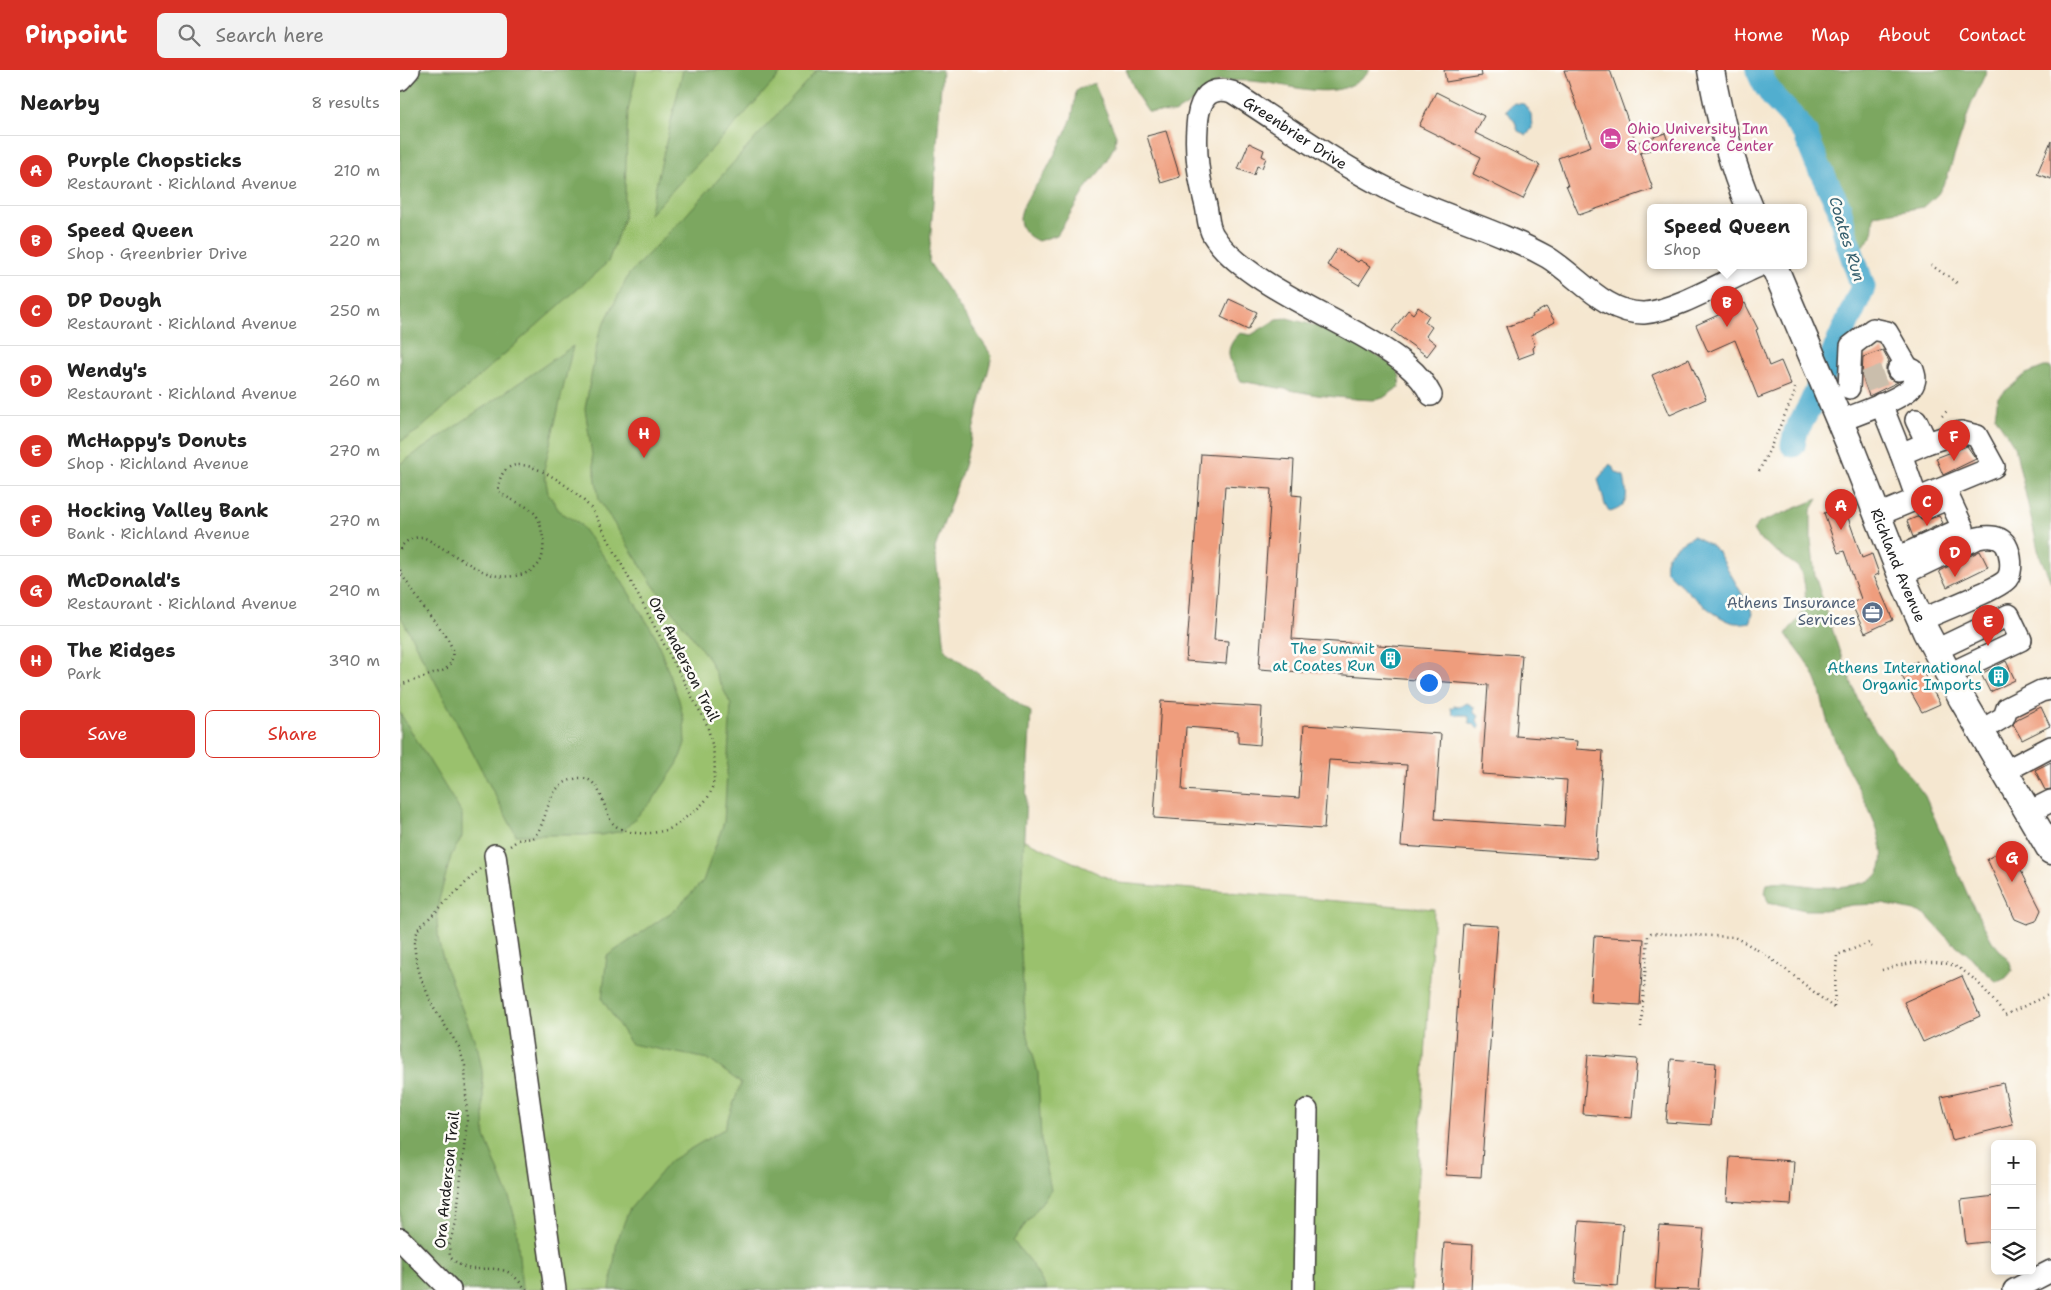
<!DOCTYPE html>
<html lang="en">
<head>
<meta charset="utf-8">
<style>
  :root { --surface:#fff; --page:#f2f2f2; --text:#222; --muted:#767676; --line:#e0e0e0; --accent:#d93025 }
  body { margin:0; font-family:"Shantell Sans",sans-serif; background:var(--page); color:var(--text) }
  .controls { position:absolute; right:15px; bottom:15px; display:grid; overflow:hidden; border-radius:8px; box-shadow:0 2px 8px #0003 }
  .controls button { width:45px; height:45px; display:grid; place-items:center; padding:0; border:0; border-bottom:1px solid var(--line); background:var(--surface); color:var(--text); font:25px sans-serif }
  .you { position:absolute; left:1028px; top:612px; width:18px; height:18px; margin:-12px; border:4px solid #fff; border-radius:50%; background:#1a73e8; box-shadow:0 0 0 8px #1a73e833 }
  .badge { display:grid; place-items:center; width:32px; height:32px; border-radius:50%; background:var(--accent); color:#fff; font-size:16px; font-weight:700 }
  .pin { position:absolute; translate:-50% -41px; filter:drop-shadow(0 1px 2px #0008) }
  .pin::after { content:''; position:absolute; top:26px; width:18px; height:15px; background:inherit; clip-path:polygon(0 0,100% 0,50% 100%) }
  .popup { position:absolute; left:1247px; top:134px; width:160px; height:65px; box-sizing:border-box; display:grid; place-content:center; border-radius:8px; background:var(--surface); filter:drop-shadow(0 1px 4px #0005); font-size:16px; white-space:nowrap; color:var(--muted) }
  .popup b { font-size:19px; color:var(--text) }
  .popup::after { content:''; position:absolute; left:50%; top:100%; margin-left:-10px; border:10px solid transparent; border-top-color:var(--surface) }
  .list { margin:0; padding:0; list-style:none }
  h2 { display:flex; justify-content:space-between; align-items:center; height:65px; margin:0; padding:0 20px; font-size:21px }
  h2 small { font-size:16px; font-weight:400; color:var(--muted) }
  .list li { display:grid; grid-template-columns:32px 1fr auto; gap:15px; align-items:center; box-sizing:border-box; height:70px; padding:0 20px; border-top:1px solid var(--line) }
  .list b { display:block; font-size:19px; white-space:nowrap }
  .list p { margin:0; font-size:16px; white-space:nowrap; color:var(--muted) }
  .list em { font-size:16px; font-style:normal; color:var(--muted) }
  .actions { display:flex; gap:10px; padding:15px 20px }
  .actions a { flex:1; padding:11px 0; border:1px solid var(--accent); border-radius:8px; text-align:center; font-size:18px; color:var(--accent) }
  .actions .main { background:var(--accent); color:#fff }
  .icon { flex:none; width:28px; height:28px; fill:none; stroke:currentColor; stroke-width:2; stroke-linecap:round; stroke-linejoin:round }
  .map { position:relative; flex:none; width:1651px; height:1220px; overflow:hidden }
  header { display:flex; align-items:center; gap:30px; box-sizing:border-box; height:70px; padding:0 25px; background:var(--accent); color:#fff }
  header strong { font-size:24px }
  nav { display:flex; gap:28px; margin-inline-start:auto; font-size:18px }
  .search { width:350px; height:45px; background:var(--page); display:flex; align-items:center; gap:12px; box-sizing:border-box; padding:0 18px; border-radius:8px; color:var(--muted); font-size:19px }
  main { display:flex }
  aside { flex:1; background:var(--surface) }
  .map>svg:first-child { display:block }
  .green { fill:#9ac16d; stroke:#5b6e44 }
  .forest { fill:#7ba760; stroke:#4c623e }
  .water { fill:#51aecf; stroke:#366576 }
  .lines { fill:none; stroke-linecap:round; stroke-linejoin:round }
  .river { stroke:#51aecf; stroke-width:25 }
  .building { fill:#ef9d7d }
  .minor-tunnel { stroke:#cabeac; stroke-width:21; stroke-dasharray:21 11; stroke-linecap:butt }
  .minor-casing { stroke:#3d3a37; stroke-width:24 }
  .major-casing { stroke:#3d3a37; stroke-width:29 }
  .path { stroke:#3d3a37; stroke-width:2.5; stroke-dasharray:1 4; stroke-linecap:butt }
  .minor { stroke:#fff; stroke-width:21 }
  .major { stroke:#fff; stroke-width:26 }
  .labels { text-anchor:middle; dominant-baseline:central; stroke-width:5; stroke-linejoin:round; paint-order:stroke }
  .hotel-label { font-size:15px; fill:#b23c85; stroke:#fdfcf7; text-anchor:start }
  .street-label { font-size:15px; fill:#1c1c1c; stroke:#fdfcf7 }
  .service-label { font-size:15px; fill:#4e5e75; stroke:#fdfcf7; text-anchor:end }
  .culture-label { font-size:15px; fill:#0d838f; stroke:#fdfcf7; text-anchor:end }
  .water-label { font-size:16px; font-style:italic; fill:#345e6d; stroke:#fdfcf7 }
</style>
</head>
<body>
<header>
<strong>Pinpoint</strong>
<div class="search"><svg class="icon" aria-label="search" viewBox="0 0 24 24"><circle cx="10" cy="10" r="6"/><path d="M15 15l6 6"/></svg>Search here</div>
<nav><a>Home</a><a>Map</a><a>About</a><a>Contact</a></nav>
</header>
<main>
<aside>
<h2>Nearby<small>8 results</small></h2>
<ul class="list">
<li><span class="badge">A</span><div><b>Purple Chopsticks</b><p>Restaurant · Richland Avenue</p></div><em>210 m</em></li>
<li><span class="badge">B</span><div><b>Speed Queen</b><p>Shop · Greenbrier Drive</p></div><em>220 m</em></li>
<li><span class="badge">C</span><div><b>DP Dough</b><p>Restaurant · Richland Avenue</p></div><em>250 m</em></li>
<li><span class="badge">D</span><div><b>Wendy's</b><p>Restaurant · Richland Avenue</p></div><em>260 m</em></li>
<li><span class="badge">E</span><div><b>McHappy's Donuts</b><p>Shop · Richland Avenue</p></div><em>270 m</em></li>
<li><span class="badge">F</span><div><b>Hocking Valley Bank</b><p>Bank · Richland Avenue</p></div><em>270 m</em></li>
<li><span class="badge">G</span><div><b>McDonald's</b><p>Restaurant · Richland Avenue</p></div><em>290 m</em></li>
<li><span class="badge">H</span><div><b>The Ridges</b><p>Park</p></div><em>390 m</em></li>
</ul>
<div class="actions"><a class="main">Save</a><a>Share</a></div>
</aside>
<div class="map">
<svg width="1651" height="1220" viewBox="0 0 1651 1220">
  <rect width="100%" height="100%" fill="#fdfcf7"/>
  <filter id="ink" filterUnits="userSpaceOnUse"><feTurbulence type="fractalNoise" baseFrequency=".02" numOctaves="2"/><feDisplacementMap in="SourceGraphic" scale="10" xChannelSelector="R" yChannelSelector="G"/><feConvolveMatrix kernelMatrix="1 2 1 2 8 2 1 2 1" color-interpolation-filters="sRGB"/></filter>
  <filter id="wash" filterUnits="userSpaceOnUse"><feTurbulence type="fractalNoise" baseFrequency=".0096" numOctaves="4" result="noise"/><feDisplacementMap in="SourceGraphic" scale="20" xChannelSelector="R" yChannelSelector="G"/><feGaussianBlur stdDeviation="1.12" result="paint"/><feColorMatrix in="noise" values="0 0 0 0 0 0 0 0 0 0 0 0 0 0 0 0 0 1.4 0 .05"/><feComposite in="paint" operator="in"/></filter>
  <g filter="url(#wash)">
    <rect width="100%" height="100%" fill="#f5e7d0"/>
    <!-- green -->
    <path class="green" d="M 0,0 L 507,0 L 484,706 L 719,813 L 1034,839 L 1011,1220 L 0,1220 Z"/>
    <!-- forest -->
    <g class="forest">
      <path d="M 20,0 L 237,0 L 228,41 L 224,148 L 208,192 L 19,360 L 0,372 L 0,23 Z"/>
      <path d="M 283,0 L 384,0 L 339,50 L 249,145 Z"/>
      <path d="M 417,0 L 542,0 L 529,192 L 592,286 L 564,396 L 535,478 L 545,580 L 631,642 L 619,853 L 626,958 L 638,1003 L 641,1069 L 651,1120 L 613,1171 L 631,1193 L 647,1220 L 210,1220 L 217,1171 L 229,1140 L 270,1091 L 324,1059 L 341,1013 L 308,989 L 231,974 L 202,929 L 207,886 L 276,839 L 303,811 L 324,752 L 331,635 L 308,588 L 253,515 L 199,430 L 185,339 L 199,264 L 229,204 L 287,144 Z"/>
      <path d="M 726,0 L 970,0 C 942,35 898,16 861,12 C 847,10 832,11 818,11 L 805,24 L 775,43 L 748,42 L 738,27 Z"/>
      <path d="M 1352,0 L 1587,0 L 1571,35 L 1547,108 L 1538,124 L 1524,137 L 1474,145 L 1472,167 L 1459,179 L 1441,178 L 1437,160 L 1439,142 L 1425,118 L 1410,76 L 1395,54 L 1364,21 Z"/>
      <path d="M 694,13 L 716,65 L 715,75 L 701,100 L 688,115 L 662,157 L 657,165 L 638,171 C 629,167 620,160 620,149 C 621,131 639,114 647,99 C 654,85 668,60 672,47 C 674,38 675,29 676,20 Z"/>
      <path d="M 887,248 L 936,261 L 996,297 L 1000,307 L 999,317 L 983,328 L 973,330 L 955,329 L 917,325 L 841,311 C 830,291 821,281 840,263 L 851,265 L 877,249 Z"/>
      <path d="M 173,276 L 144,400 L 148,423 L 160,442 L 179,453 L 219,507 L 255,565 L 279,630 L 284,651 L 285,673 L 278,693 L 253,730 L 223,761 L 201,765 L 116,765 L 0,545 L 0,394 Z"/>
      <path d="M 1644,297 L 1651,297 L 1651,512 L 1639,484 L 1615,377 L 1595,346 L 1598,327 L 1626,304 Z"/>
      <path d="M 1418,429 L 1411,441 L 1411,470 L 1415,506 L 1440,583 L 1464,645 L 1525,726 L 1570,830 L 1592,871 L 1610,892 L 1612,901 L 1606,908 L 1597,912 L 1583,900 L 1570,886 L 1547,868 L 1527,846 L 1519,842 L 1482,834 L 1452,835 L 1424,840 L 1405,840 L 1368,832 L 1365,823 L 1367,814 C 1383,810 1397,815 1412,816 C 1426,818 1440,817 1454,815 C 1461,813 1470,812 1475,807 C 1500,784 1455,714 1444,691 C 1439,680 1434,668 1429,656 C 1423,639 1422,621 1414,605 C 1407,591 1395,577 1386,564 C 1390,557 1395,554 1399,548 C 1408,534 1407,511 1398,497 L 1358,468 L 1353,460 L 1359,453 Z"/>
      <path d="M 0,643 L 62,744 L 62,767 L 51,786 L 39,830 L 37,851 L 39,873 L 45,896 L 78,979 L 82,1000 L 85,1067 L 110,1130 L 116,1152 L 122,1220 L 61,1220 L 0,1159 Z"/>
      <path d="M 0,1182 L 44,1220 L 0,1220 Z"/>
    </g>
    <!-- water -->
    <g class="water">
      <path d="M 1114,33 L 1124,34 L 1131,44 L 1132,58 L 1127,65 L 1118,61 L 1115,52 L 1106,40 Z"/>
      <path d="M 1210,394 L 1217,403 L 1224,406 C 1227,424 1231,436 1210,442 L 1205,435 L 1198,409 Z"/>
      <path d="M 1293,466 L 1311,475 L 1318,482 L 1353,543 L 1351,552 C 1344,553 1338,554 1331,552 C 1309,544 1283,517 1266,501 C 1263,482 1278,474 1293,466 Z"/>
      <path d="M 1067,633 L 1074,637 L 1074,643 L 1079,646 L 1077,650 L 1080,657 L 1078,659 L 1074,655 L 1069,653 L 1069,647 L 1067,645 L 1055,645 L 1052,643 L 1051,638 L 1054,636 L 1059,637 Z"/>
    </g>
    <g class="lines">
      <!-- river -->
      <path class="river" d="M 1358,0 L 1364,13 L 1374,28 L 1392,47 L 1405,63 L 1417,93 L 1439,137 L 1446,167 L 1463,217 L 1410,336 L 1396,361 L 1393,375"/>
    </g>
    <g id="blocks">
      <!-- building -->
      <g class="building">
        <path d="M 1044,0 L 1081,0 L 1082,6 L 1046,12 Z"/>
        <path d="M 1164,0 L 1210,0 L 1236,73 L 1265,63 L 1269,74 L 1240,83 L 1253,119 L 1179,145 L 1166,115 L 1168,116 L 1158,88 L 1191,76 Z"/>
        <path d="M 1036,22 L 1084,46 L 1075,63 L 1140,95 L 1123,129 L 1073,104 L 1081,87 L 1019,56 Z"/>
        <path d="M 766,61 L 780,107 L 761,113 L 747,66 Z"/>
        <path d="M 1651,71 L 1651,109 L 1637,104 Z"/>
        <path d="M 849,73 L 864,80 L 862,86 L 866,88 L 862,98 L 857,96 L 854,105 L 838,99 Z"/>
        <path d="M 937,179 L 958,192 L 960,190 L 971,196 L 959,215 L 927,195 Z"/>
        <path d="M 829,229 L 857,242 L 848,260 L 821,247 Z"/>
        <path d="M 1345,233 L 1358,259 L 1356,260 L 1369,296 L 1381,291 L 1391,315 L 1358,328 L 1335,270 L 1308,282 L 1296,255 Z"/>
        <path d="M 1018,237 L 1029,245 L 1025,252 L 1032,257 L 1026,266 L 1036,274 L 1027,286 L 992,261 L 1008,240 L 1013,244 Z"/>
        <path d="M 1146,237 L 1155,252 L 1131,265 L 1135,276 L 1133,278 L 1134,283 L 1118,289 L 1106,257 L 1133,247 L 1132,245 Z"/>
        <path d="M 1483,280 L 1489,291 L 1486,296 L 1486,303 L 1489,309 L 1498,312 L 1469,326 L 1462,306 L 1463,287 Z"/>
        <path d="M 1289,289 L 1306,329 L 1270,345 L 1252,305 Z"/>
        <path d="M 1567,376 L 1576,389 L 1543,405 L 1536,388 Z"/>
        <path d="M 801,384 L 894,390 L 892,425 L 902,426 L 892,569 L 1122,585 L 1116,666 L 1177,671 L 1176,679 L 1203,681 L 1196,789 L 1001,776 L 1007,695 L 929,690 L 924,759 L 754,748 L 761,631 L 862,637 L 860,675 L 838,673 L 838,661 L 786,657 L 782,720 L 899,728 L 904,655 L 1041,664 L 1035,749 L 1164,757 L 1167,710 L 1082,704 L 1088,615 L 859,599 L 871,419 L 825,416 L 814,570 L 828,571 L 826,594 L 786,591 Z"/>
        <path d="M 1444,436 L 1462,488 L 1472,484 L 1479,504 L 1474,506 L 1493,550 L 1465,563 L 1451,533 L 1461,529 L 1444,481 L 1438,483 L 1424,443 Z"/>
        <path d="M 1539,446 L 1543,453 L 1513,467 L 1507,451 L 1517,447 L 1525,450 Z"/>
        <path d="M 1580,481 L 1588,497 L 1547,517 L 1539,501 Z"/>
        <path d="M 1517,591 L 1540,634 L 1522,642 L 1499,601 Z"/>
        <path d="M 1606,591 L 1615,610 L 1590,622 L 1581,604 Z"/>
        <path d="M 1641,637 L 1650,656 L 1622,670 L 1613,654 L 1617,649 Z"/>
        <path d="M 1651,692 L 1651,719 L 1645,720 L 1635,700 Z"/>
        <path d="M 1609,777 L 1641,840 L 1636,851 L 1627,854 L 1615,849 L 1587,789 Z"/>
        <path d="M 1063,854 L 1098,856 L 1081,1107 L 1046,1105 Z"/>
        <path d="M 1194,866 L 1244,869 L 1240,935 L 1190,932 Z"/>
        <path d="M 1562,906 L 1580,946 L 1523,972 L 1504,932 Z"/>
        <path d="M 1188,985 L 1237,989 L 1232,1048 L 1183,1044 Z"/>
        <path d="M 1271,989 L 1316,993 L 1311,1055 L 1266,1052 Z"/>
        <path d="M 1603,1013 L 1613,1055 L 1552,1070 L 1541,1027 Z"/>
        <path d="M 1330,1087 L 1394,1091 L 1391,1135 L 1327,1131 Z"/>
        <path d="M 1595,1126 L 1595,1171 L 1566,1174 L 1561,1130 Z"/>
        <path d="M 1179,1151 L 1223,1154 L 1218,1216 L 1175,1213 Z"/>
        <path d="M 1259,1156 L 1304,1159 L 1299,1220 L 1255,1219 Z"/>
        <path d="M 1044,1173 L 1073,1175 L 1071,1220 L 1041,1220 Z"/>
      </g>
    </g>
  </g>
  <g filter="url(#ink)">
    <use href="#blocks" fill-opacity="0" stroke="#3d3a37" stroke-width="1"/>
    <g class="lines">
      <!-- minor-tunnel -->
      <path class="minor-tunnel" d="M 1464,312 L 1496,300"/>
      <defs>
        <g id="minor">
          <path d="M 0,10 L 9,0"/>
          <path d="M 1449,318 L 1451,276 L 1473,259 L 1487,262 L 1508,298"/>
          <path id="s1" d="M 1031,325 C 1019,301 996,286 973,272 C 929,245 840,209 813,165 C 808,157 808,145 806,136 C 799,108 795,86 797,57 C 798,35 805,14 832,22 C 884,55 934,92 990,120 C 1040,145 1097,159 1147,187 C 1177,205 1205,244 1244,243 C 1275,241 1328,209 1359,196"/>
          <path d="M 1481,334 L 1501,384"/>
          <path d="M 1516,350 L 1527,373"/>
          <path d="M 1440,351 C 1456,344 1505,329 1513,315 C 1516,309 1515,306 1513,300 L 1508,298 L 1498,300"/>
          <path d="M 1478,445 L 1594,397 L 1577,366 L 1561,362 L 1527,373 L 1501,384 L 1517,429"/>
          <path d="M 1494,489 L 1563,458 L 1549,428 L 1526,438"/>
          <path d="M 1501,505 L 1578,468 C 1588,466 1600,466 1606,475 C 1611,484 1613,501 1607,509 C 1599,519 1536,543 1521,550"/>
          <path d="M 1536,580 L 1609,545 L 1621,570 L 1549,604"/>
          <path d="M 1580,661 L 1604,647 L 1607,638 L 1641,621 L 1651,619"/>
          <path d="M 1605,701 L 1651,677"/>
          <path d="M 1629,742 L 1651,731"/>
          <path d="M 95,785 L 155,1220"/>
          <path d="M 0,1169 L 50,1220"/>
          <path d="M 904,1220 L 907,1040"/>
          <path d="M 1614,1220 L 1651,1201"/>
        </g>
        <g id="major">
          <path d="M 1311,0 C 1319,47 1331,94 1350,138"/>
          <path id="s2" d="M 1374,196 L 1451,378 L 1501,505 L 1526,562 L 1562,629 L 1651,781"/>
        </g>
      </defs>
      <!-- minor casing -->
      <use href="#minor" class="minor-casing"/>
      <!-- major casing -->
      <use href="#major" class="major-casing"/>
      <!-- path -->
      <g class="path">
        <path d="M 1531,195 L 1557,213"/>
        <path d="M 1542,346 L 1549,339"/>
        <path d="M 1359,401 C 1372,376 1382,350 1394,325 L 1395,318"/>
        <path d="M 0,479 C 5,470 14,467 23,467 C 43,477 74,500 93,505 C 108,509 134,506 141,490 C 144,482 144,471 142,463 C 141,458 140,450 136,445 C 128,434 109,431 98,421 C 101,365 169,414 187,434 C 192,438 195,445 198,450 L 307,655 C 313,676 318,696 312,718 C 309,731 295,741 285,748 C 280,752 275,757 269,759 C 254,765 219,767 210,749 C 202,733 199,702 174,709 C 143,717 151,749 133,768 L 118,770 L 110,776"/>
        <path d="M 0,500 L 2,505 C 10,517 18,529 26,541 C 37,556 66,580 45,600 L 0,615"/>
        <path d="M 80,799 L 18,859 L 14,873 L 16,890 L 21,908 L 33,937 L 59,977 L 65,996 L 67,1051 L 56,1152 L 49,1175 L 50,1187 C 71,1207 78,1195 102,1200 C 113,1202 120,1213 127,1220"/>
        <path d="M 1482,900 C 1505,893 1543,885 1565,902 C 1581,913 1593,930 1605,945 L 1648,925"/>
        <path d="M 1434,937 L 1437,885 L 1469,873 L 1473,879"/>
        <path d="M 1241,957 L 1248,866 L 1251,863 L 1334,867 C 1370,884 1402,913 1434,938"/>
      </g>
      <!-- minor -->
      <use href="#minor" class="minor"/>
      <!-- major -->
      <use href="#major" class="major"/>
    </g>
  </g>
  <!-- icons -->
  <defs>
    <symbol id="hotel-disc" viewBox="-11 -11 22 22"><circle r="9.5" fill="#d1479c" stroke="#fdfcf7"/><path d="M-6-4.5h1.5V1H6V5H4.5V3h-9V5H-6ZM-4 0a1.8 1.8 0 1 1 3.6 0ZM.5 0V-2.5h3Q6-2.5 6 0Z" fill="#fff"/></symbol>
    <symbol id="office-disc" viewBox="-11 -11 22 22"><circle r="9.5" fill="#5c6f8a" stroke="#fdfcf7"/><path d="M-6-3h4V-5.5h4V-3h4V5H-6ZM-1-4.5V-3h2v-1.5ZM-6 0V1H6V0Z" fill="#fff"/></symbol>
    <symbol id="building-disc" viewBox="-11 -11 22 22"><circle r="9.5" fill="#0f9aa8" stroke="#fdfcf7"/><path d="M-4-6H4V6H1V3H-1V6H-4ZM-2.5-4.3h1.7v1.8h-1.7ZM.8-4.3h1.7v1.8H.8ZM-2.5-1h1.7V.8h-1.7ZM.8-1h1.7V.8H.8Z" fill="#fff"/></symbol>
  </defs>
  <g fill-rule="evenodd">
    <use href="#hotel-disc" x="1198" y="56" width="25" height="25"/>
    <use href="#office-disc" x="1460" y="530" width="25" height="25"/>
    <use href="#building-disc" x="978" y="576" width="25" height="25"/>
    <use href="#building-disc" x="1586" y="594" width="25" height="25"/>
  </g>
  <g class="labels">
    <!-- hotel labels -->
    <g class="hotel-label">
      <text x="1227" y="59">Ohio University Inn<tspan x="1227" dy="17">&amp; Conference Center</tspan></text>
    </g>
    <!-- street labels -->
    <g class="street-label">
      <text stroke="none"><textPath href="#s1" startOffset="519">Greenbrier Drive</textPath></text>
      <text stroke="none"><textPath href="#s2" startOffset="324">Richland Avenue</textPath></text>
      <text transform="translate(284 589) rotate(63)">Ora Anderson Trail</text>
      <text transform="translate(47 1110) rotate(-84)">Ora Anderson Trail</text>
    </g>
    <!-- service labels -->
    <g class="service-label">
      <text x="1456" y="533">Athens Insurance<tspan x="1456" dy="17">Services</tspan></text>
    </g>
    <!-- culture labels -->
    <g class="culture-label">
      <text x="975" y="579">The Summit<tspan x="975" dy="17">at Coates Run</tspan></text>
      <text x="1582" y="598">Athens International<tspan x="1582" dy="17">Organic Imports</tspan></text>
    </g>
    <!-- water labels -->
    <g class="water-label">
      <text transform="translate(1447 169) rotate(73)">Coates Run</text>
    </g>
  </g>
</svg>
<div class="controls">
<button>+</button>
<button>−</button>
<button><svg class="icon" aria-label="layers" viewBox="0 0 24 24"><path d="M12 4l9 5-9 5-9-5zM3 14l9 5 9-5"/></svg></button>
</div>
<div class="you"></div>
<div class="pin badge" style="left:1441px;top:460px">A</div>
<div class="pin badge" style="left:1327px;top:257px">B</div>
<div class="popup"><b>Speed Queen</b>Shop</div>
<div class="pin badge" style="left:1527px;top:456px">C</div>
<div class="pin badge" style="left:1555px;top:507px">D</div>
<div class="pin badge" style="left:1588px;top:576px">E</div>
<div class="pin badge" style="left:1554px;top:391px">F</div>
<div class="pin badge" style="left:1612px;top:812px">G</div>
<div class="pin badge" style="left:244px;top:388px">H</div>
</div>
</main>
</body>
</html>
